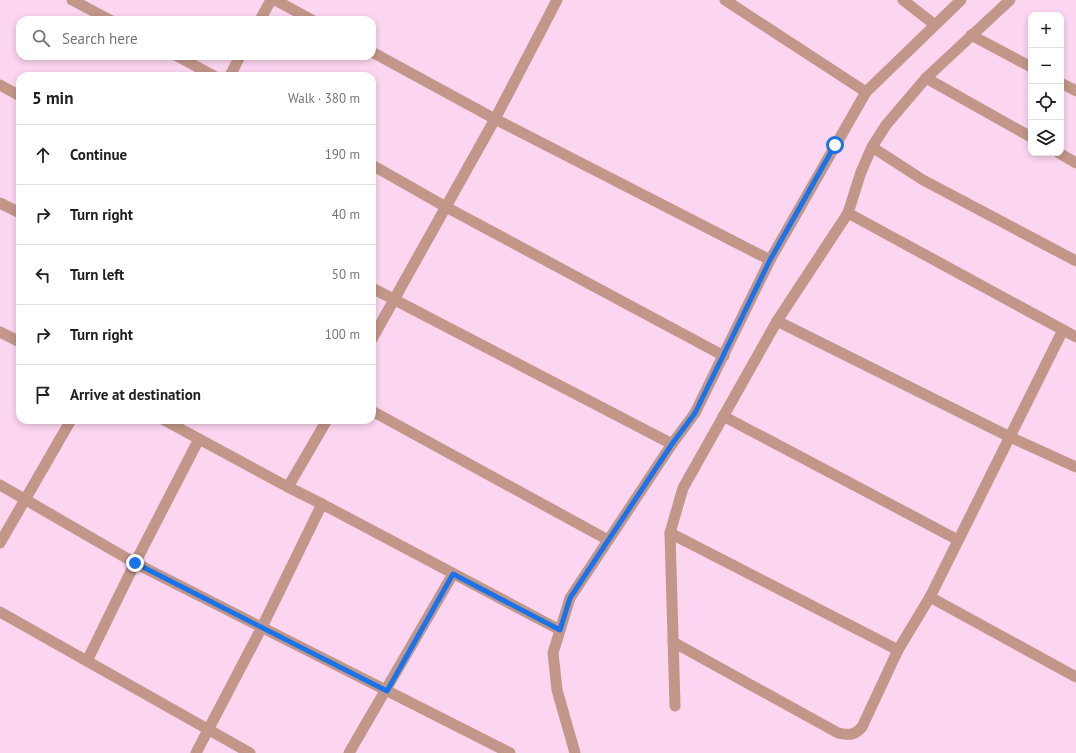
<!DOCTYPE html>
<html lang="en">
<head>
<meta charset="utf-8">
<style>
  :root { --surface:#fff; --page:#f6f6f6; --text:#202124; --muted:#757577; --line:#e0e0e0 }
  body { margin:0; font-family:"PT Sans",sans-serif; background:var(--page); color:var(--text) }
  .controls { position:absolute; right:12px; top:12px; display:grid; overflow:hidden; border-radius:8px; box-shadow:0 2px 6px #0003 }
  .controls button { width:36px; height:36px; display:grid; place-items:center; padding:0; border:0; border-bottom:1px solid var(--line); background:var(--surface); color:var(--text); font:20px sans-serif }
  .stop { position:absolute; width:12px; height:12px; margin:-9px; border:3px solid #1a73e8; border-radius:50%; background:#fff }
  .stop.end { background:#1a73e8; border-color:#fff; box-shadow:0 1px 4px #0008 }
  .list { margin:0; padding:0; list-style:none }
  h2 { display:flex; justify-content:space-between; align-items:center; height:52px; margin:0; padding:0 16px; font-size:17px }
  h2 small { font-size:13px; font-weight:400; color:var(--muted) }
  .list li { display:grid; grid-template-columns:26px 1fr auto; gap:12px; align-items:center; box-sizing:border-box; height:60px; padding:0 16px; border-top:1px solid var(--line) }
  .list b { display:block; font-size:15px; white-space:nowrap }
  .list em { font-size:13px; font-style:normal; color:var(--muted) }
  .icon { flex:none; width:22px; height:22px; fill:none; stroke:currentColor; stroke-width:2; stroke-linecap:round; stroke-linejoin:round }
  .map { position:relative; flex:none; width:1076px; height:753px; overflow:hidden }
  .search { position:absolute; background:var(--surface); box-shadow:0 2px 6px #0003; left:16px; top:16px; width:360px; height:44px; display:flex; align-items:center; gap:10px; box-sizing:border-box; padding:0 14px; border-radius:12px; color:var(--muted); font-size:15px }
  .panel { position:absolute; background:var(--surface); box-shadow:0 2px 6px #0003; left:16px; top:72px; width:360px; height:352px; border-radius:12px }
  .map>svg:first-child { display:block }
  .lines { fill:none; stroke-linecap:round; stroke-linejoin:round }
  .minor { stroke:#c29689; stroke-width:11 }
  .route { stroke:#1a73e8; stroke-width:5 }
</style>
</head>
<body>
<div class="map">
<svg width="1076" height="753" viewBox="0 0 1076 753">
  <rect width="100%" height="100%" fill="#fcd5f0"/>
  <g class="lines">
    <!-- minor -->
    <g class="minor">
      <path d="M 72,0 L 110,20"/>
      <path d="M 275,0 L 312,20"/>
      <path d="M 725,0 L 866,92"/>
      <path d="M 903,0 L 935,25"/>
      <path d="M 260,20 L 271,0"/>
      <path d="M 971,35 L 1031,67"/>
      <path d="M 372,52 L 495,119 L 557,0"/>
      <path d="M 177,56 L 214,76"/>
      <path d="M 230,76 L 240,56"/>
      <path d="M 926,78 L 1031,137"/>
      <path d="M 1061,83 L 1076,91"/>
      <path d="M 0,85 L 20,96"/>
      <path d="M 872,147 L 923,180 L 1076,261"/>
      <path d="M 1059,153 L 1076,163"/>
      <path d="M 372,165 L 446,207 L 724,356"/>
      <path d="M 0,203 L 20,213"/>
      <path d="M 848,213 L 1076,337"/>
      <path d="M 372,288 L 672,444"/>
      <path d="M 777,321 L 1010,437 L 1076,467"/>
      <path d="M 0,332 L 20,342"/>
      <path d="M 372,339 L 495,119 L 770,260"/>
      <path d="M 372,411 L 608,540"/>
      <path d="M 723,416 L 958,540"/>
      <path d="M 164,420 L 288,487"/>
      <path d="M 0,485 L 135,563 L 510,753"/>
      <path d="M 322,504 L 560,630"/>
      <path d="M 670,533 L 898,650"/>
      <path d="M 0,543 L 71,420"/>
      <path d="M 930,597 L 1063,330"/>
      <path d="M 0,612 L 250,753"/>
      <path d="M 673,642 L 838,733 C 849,735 854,736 862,727 L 898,650 L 930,597 L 1076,677"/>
      <path d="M 87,661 L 135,563 L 199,439"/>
      <path d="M 675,706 L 670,533 L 683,488 L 777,321 L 848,213 L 861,172 L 872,147 L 886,125 L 926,78 L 1010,0"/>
      <path d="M 196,753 L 262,627 L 322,504 L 288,487 L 327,420"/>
      <path d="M 349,753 L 453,574"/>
      <path d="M 575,753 L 557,690 L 553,653 L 570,598 L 672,444 L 695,413 L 770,260 L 866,92 L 961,0"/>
    </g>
  </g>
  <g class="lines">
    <!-- route -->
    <path class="route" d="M 135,563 L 387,691 L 453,574 L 560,630 L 570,598 L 672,444 L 695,413 L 770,260 L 835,145"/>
  </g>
</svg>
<div class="controls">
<button>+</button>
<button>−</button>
<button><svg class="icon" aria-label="locate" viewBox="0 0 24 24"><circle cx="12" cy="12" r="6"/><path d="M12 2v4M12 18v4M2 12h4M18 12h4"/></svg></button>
<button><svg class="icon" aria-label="layers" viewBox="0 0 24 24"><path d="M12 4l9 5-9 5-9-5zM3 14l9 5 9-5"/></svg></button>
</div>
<div class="stop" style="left:835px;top:145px"></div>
<div class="stop end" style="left:135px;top:563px"></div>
<div class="search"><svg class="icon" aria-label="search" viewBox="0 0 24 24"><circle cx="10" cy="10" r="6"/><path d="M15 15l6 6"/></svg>Search here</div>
<section class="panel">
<h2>5 min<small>Walk · 380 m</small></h2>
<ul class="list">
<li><svg class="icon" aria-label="ahead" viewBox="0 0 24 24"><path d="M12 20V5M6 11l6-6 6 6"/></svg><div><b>Continue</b></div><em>190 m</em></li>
<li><svg class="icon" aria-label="right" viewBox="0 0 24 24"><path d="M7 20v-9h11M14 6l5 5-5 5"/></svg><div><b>Turn right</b></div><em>40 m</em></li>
<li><svg class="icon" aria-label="left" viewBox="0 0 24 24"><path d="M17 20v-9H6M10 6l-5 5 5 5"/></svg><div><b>Turn left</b></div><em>50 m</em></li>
<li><svg class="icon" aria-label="right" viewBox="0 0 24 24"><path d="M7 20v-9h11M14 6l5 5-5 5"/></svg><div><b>Turn right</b></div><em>100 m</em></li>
<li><svg class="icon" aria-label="arrive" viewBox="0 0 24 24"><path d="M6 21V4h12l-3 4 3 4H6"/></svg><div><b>Arrive at destination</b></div></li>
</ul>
</section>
</div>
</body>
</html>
